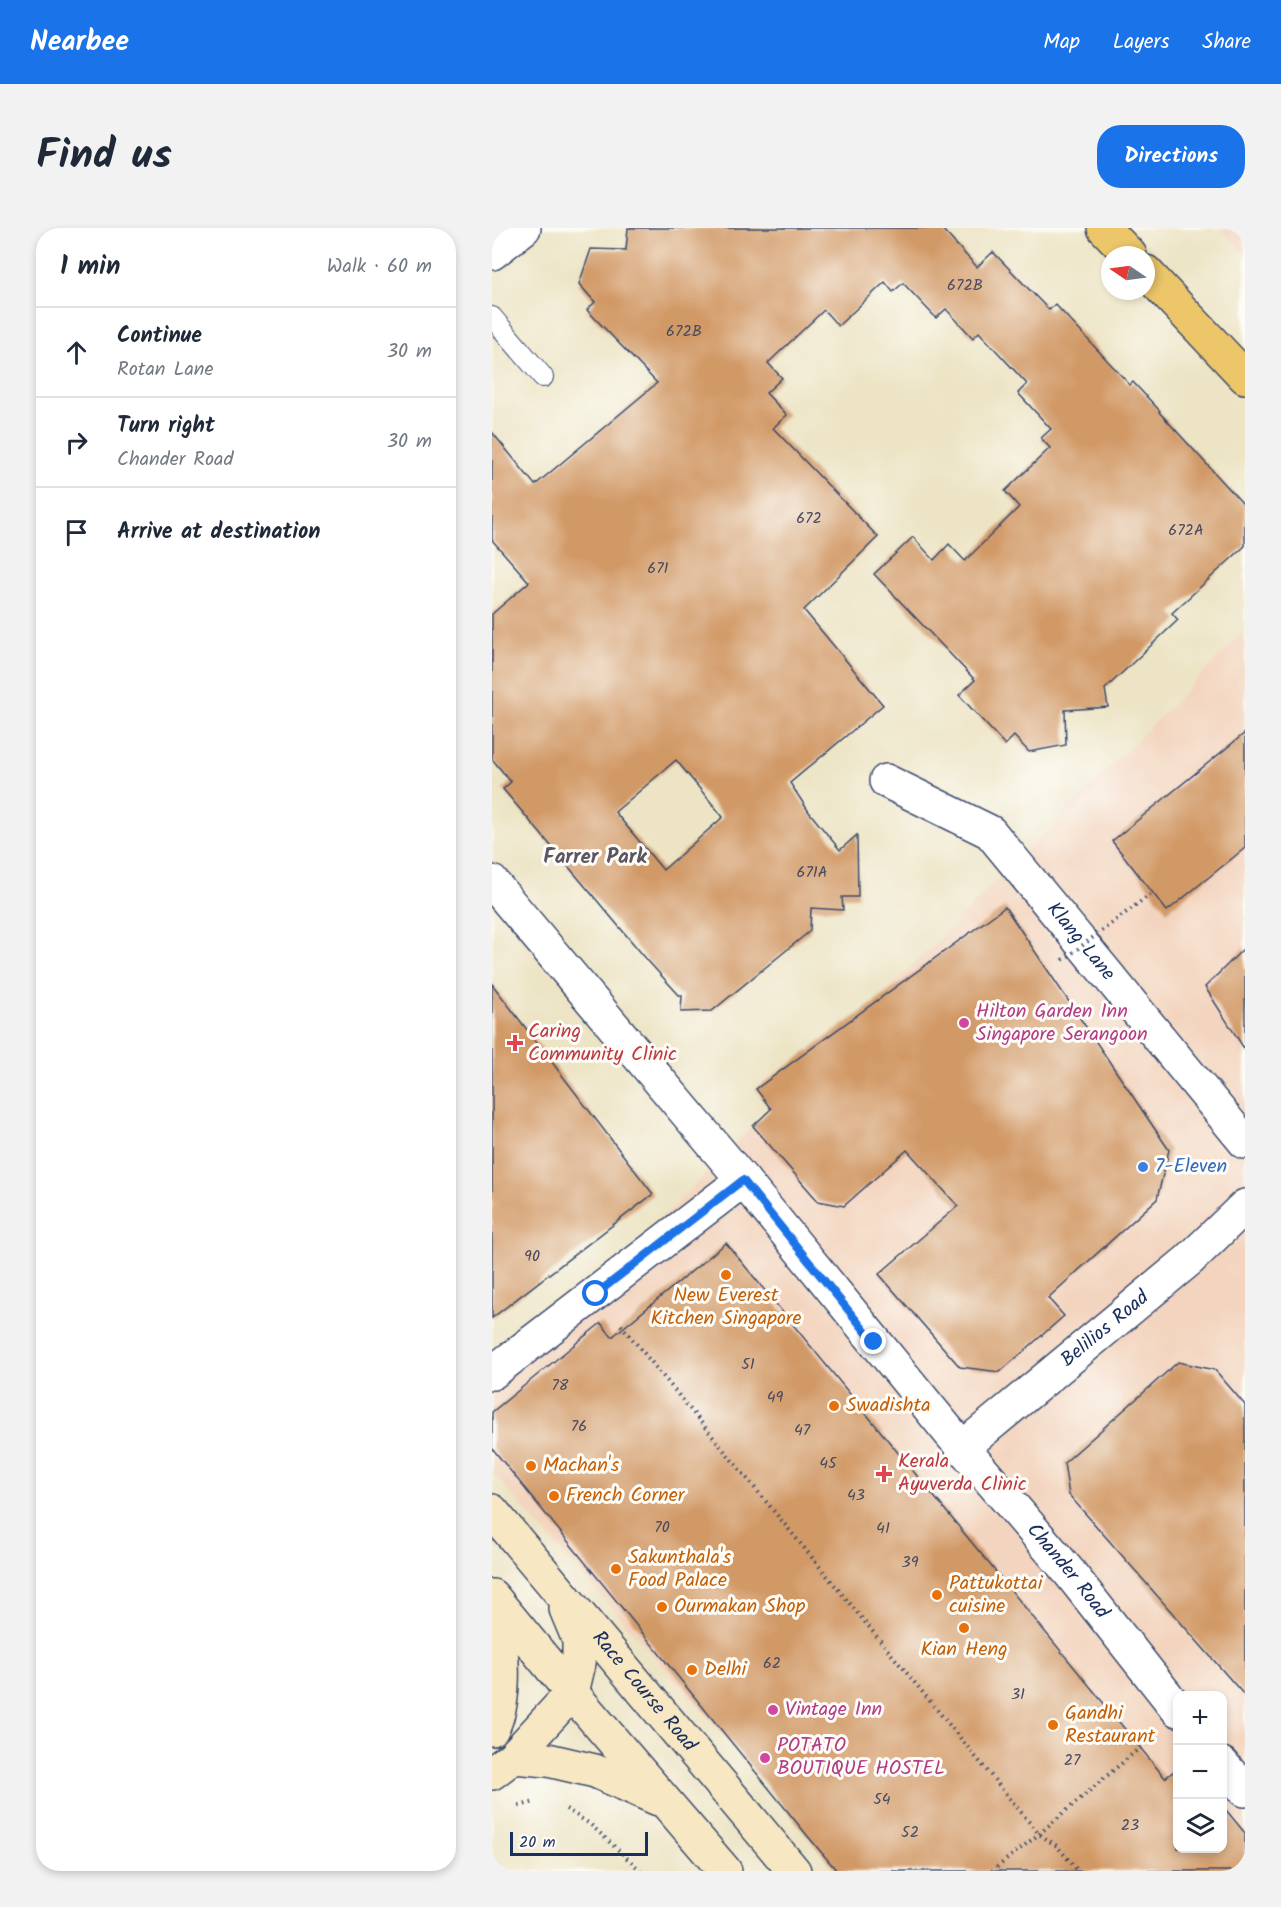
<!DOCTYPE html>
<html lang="en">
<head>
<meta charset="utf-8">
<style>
  :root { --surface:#fff; --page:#f2f2f3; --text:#1f2937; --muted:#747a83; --line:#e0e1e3; --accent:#1a73e8 }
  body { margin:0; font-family:Kalam,sans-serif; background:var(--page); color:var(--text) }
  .controls { position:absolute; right:18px; bottom:18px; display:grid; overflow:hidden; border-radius:12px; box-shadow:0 3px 9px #0003 }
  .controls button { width:54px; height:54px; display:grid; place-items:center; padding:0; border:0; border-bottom:2px solid var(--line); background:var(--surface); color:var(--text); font:30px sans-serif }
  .compass { position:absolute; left:609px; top:18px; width:54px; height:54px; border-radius:50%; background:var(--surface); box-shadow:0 3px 9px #0003; rotate:283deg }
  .scale { position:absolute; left:18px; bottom:15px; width:138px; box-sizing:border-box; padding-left:6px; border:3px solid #1b2f5e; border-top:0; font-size:16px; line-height:21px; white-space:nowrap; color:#1b2f5e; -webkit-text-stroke:4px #fdfcf7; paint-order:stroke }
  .stop { position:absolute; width:18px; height:18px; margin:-14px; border:4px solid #1a73e8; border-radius:50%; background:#fff }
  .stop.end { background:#1a73e8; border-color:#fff; box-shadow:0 2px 6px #0008 }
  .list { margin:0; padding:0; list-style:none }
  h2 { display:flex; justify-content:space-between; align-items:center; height:78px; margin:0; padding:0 24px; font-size:26px }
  h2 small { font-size:20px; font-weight:400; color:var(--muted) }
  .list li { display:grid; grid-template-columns:39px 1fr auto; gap:18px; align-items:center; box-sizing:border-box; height:90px; padding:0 24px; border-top:2px solid var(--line) }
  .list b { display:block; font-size:22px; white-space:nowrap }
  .list p { margin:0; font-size:20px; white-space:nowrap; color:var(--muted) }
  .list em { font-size:20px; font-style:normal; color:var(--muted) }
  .icon { flex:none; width:33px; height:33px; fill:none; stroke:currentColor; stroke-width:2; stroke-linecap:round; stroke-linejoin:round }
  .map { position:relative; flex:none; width:753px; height:1643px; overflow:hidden; border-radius:24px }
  header { display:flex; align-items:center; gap:36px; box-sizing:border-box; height:84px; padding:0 30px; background:var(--accent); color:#fff }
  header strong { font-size:28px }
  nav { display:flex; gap:33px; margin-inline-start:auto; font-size:21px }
  .intro { display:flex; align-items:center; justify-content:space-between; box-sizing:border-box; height:144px; padding:0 36px }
  h1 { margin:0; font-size:42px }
  .button { padding:15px 27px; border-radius:24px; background:var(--accent); color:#fff; font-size:21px; font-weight:700 }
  main { display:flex; gap:36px; padding:0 36px }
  aside { flex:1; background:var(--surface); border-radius:24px; box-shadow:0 3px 9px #0003 }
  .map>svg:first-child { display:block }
  .built { fill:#f3d4be; fill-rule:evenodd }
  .building { fill:#d19966; fill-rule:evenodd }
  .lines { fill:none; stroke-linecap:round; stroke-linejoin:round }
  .lane-casing { stroke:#3a4a6d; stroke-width:22 }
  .street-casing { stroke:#3a4a6d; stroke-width:36 }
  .secondary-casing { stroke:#3a4a6d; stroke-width:36 }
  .primary-casing { stroke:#3a4a6d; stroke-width:36 }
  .path { stroke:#3a4a6d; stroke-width:4; stroke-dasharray:1.5 4.5; stroke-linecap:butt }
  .lane { stroke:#fff; stroke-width:20 }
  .street { stroke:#fff; stroke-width:33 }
  .secondary { stroke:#f7e8c3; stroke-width:33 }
  .primary { stroke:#ecc669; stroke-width:33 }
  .path-bridge { stroke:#3a4a6d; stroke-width:4; stroke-dasharray:1.5 4.5; stroke-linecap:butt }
  .route { stroke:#1a73e8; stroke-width:8 }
  .hotel-dot { fill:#d1479c; stroke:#fdfcf7; stroke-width:2 }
  .health-dot { fill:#e0444e; stroke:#fdfcf7; stroke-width:2 }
  .shop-dot { fill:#3f7fe0; stroke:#fdfcf7; stroke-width:2 }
  .food-dot { fill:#e8710a; stroke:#fdfcf7; stroke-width:2 }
  .labels { text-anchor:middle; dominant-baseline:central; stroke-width:6; stroke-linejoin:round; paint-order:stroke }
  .number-label { font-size:16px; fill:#484a60 }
  .street-label { font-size:20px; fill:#1b2f5e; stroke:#fdfcf7 }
  .hotel-label { font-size:20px; fill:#b23c85; stroke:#fdfcf7; text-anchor:start }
  .health-label { font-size:20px; fill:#be3a42; stroke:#fdfcf7; text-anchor:start }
  .shop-label { font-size:20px; fill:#366cbe; stroke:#fdfcf7; text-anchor:start }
  .food-label { font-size:20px; fill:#c56008; stroke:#fdfcf7; text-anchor:start }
  .neighbourhood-label { font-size:21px; font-weight:bold; fill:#5b5461; stroke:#fdfcf7 }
</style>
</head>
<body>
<header>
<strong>Nearbee</strong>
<nav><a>Map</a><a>Layers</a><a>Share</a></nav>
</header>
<div class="intro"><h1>Find us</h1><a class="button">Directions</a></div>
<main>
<aside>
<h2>1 min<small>Walk · 60 m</small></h2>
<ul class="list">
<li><svg class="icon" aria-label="ahead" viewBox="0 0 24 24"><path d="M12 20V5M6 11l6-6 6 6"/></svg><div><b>Continue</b><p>Rotan Lane</p></div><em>30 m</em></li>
<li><svg class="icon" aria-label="right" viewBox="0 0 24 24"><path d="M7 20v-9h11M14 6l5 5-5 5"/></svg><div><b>Turn right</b><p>Chander Road</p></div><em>30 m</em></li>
<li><svg class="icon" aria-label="arrive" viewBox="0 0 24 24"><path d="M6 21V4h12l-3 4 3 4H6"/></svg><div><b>Arrive at destination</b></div></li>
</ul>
</aside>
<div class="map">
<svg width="753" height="1643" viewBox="0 0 753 1643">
  <rect width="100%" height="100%" fill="#fdfcf7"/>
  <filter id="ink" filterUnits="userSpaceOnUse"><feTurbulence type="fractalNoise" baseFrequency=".0167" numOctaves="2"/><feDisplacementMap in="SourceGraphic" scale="12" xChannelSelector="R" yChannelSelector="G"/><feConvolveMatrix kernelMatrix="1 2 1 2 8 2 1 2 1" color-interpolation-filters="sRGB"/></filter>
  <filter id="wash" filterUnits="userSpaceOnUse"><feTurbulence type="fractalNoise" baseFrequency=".008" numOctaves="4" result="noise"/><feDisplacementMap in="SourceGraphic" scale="24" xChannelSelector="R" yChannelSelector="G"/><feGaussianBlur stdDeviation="1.35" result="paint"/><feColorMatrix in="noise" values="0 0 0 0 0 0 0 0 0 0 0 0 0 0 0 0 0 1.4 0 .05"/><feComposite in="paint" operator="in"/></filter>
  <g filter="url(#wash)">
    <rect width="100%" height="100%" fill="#ede4c5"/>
    <!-- built -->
    <g class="built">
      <path d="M 728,0 L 753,0 L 753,27 Z"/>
      <path d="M 753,403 L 753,1643 L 352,1643 L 0,1244 L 0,1161 ZM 686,1468 L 730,1468 L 730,1620 L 686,1620 Z"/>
    </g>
    <g id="blocks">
      <!-- building -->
      <g class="building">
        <path d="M 136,0 L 449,0 L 485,39 L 501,24 L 557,82 L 563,76 L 638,157 L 641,154 L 668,183 L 667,184 L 753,278 L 753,318 L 680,385 L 686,392 L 613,461 L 616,479 L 573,482 L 574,517 L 537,524 L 522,508 L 513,517 L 467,467 L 483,452 L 382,346 L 421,309 L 442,332 L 457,316 L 473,333 L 527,279 L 513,263 L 558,220 L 549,210 L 559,201 L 526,165 L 535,156 L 487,104 L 481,110 L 454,81 L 444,90 L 411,55 L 401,64 L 393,54 L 346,98 L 332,82 L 276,135 L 290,150 L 274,165 L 295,187 L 281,200 L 386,309 L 312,382 L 391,477 L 298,555 L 317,584 L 348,622 L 365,607 L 366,669 L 350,669 L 351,682 L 319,680 L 318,703 L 220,783 L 189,784 L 190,767 L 187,767 L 156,733 L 11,561 L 19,554 L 0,531 L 0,386 L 37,354 L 0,312 L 0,204 L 43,257 L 165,155 L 95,82 L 103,74 L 87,56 L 99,21 L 134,22 ZM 184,532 L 231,589 L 171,642 L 123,584 Z"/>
        <path d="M 753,505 L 753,620 L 675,683 L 620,613 Z"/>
        <path d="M 513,679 L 677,922 L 665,971 L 556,1070 L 572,1088 L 508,1144 L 468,1139 L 387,1046 L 466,978 L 415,922 L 352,978 L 326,973 L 261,898 L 279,881 L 264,861 Z"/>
        <path d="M 753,719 L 753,822 L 713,759 Z"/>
        <path d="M 0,756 L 161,966 L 0,1090 Z"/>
        <path d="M 234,1015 L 673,1550 L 686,1540 L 686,1620 L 730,1620 L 730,1577 L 753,1605 L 753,1643 L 345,1643 L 314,1606 L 0,1220 L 0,1184 L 109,1095 L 120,1109 Z"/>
        <path d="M 686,1134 L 723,1142 L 753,1177 L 753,1468 L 577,1267 L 572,1235 Z"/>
      </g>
    </g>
  </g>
  <g filter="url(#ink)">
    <use href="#blocks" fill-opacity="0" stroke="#3a4a6d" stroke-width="1.5"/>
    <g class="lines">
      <defs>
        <path id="lane" d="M 0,89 L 51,149"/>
        <g id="street">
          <path d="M 0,25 L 32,0"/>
          <path id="s1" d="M 394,553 L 498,604 L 753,914"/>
          <path id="s2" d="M 0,654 L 251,952 L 458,1205 L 577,1344 L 686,1482"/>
          <path d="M 0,1145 L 251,952"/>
          <path id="s3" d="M 470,1220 L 697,1032 L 753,978"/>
          <path d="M 730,1536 L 753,1562"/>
        </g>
        <g id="secondary">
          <path id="s4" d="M 0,1283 L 302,1643"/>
          <path d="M 0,1368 L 80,1465 L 233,1643"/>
          <path d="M 0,1501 C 18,1466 8,1410 3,1372"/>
          <path d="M 21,1529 L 56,1532 L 103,1543 L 166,1571"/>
          <path d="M 0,1545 L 21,1529 L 80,1465 L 87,1435 L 87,1412 L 74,1381"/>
        </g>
        <g id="primary">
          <path d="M 612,0 L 638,27"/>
          <path d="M 654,44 L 753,149"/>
        </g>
      </defs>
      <!-- lane casing -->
      <use href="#lane" class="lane-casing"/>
      <!-- street casing -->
      <use href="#street" class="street-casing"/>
      <!-- secondary casing -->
      <use href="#secondary" class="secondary-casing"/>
      <!-- primary casing -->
      <use href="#primary" class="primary-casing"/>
      <!-- path -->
      <g class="path">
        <path d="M 129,1097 L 547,1606 L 565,1618 L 586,1643"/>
        <path d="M 27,1578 L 43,1574"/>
        <path d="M 74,1581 L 98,1596 L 149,1643"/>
        <path d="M 500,1643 L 547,1606 L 658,1511"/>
      </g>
      <!-- lane -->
      <use href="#lane" class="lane"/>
      <!-- street -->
      <use href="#street" class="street"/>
      <!-- secondary -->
      <use href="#secondary" class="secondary"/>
      <!-- primary -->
      <use href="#primary" class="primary"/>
      <!-- path-bridge -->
      <path class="path-bridge" d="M 571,732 L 660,665"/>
    </g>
  </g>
  <g class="lines" filter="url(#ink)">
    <!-- route -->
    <path class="route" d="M 104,1066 L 251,952 L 382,1114"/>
  </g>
  <!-- markers -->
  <g class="hotel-dot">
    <circle cx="472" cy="795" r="6"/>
    <circle cx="281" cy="1482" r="6"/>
    <circle cx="273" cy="1530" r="6"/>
  </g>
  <g class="health-dot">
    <path d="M20 806h6v6h6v6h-6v6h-6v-6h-6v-6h6z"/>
    <path d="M389 1237h6v6h6v6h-6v6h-6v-6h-6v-6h6z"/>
  </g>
  <circle class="shop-dot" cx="651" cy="939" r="6"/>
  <g class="food-dot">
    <circle cx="234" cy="1047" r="6"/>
    <circle cx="342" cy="1178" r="6"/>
    <circle cx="39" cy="1238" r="6"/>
    <circle cx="62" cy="1268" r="6"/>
    <circle cx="124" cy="1341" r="6"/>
    <circle cx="445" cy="1367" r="6"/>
    <circle cx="170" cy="1379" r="6"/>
    <circle cx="472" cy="1400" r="6"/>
    <circle cx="200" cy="1442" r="6"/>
    <circle cx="561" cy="1497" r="6"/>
  </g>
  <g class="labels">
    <!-- number labels -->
    <g class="number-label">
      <text x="473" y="57">672B</text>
      <text x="192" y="103">672B</text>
      <text x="317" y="290">672</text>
      <text x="694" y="302">672A</text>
      <text x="166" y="340">671</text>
      <text x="320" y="644">671A</text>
      <text x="40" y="1028">90</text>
      <text x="256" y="1136">51</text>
      <text x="68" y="1157">78</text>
      <text x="283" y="1169">49</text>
      <text x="87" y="1198">76</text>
      <text x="310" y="1202">47</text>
      <text x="336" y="1235">45</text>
      <text x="364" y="1267">43</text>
      <text x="170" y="1299">70</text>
      <text x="391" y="1300">41</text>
      <text x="418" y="1334">39</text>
      <text x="280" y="1435">62</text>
      <text x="526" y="1466">31</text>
      <text x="580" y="1532">27</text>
      <text x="390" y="1571">54</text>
      <text x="638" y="1597">23</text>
      <text x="418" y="1604">52</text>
    </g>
    <!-- street labels -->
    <g class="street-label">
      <text stroke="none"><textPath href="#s1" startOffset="258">Klang Lane</textPath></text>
      <text stroke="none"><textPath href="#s3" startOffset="186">Belilios Road</textPath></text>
      <text stroke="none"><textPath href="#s2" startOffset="898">Chander Road</textPath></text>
      <text stroke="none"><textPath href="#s4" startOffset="236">Race Course Road</textPath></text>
    </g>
    <!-- hotel labels -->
    <g class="hotel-label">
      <text x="484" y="784">Hilton Garden Inn<tspan x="484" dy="23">Singapore Serangoon</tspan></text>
      <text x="293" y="1482">Vintage Inn</text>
      <text x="285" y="1518">POTATO<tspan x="285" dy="23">BOUTIQUE HOSTEL</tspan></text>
    </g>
    <!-- health labels -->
    <g class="health-label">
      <text x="36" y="804">Caring<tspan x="36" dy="23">Community Clinic</tspan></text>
      <text x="406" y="1234">Kerala<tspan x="406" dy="23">Ayuverda Clinic</tspan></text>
    </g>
    <!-- shop labels -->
    <g class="shop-label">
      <text x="663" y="939">7-Eleven</text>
    </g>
    <!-- food labels -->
    <g class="food-label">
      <text x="234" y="1068" text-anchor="middle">New Everest<tspan x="234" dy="23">Kitchen Singapore</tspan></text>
      <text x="354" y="1178">Swadishta</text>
      <text x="51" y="1238">Machan's</text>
      <text x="74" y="1268">French Corner</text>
      <text x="136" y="1330">Sakunthala's<tspan x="136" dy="23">Food Palace</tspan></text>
      <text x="457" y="1356">Pattukottai<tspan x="457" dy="23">cuisine</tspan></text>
      <text x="182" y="1379">Ourmakan Shop</text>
      <text x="472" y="1422" text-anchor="middle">Kian Heng</text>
      <text x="212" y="1442">Delhi</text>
      <text x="573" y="1486">Gandhi<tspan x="573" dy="23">Restaurant</tspan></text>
    </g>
    <!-- neighbourhood labels -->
    <g class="neighbourhood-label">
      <text x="103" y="629">Farrer Park</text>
    </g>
  </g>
</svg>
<div class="controls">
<button>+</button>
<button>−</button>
<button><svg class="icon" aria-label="layers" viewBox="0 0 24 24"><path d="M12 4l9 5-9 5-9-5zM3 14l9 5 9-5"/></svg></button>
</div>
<svg class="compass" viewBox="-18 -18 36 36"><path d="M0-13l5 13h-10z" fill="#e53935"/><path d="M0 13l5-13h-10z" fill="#747a83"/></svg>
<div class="scale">20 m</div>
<div class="stop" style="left:104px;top:1066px"></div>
<div class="stop end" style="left:382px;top:1114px"></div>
</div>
</main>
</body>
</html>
